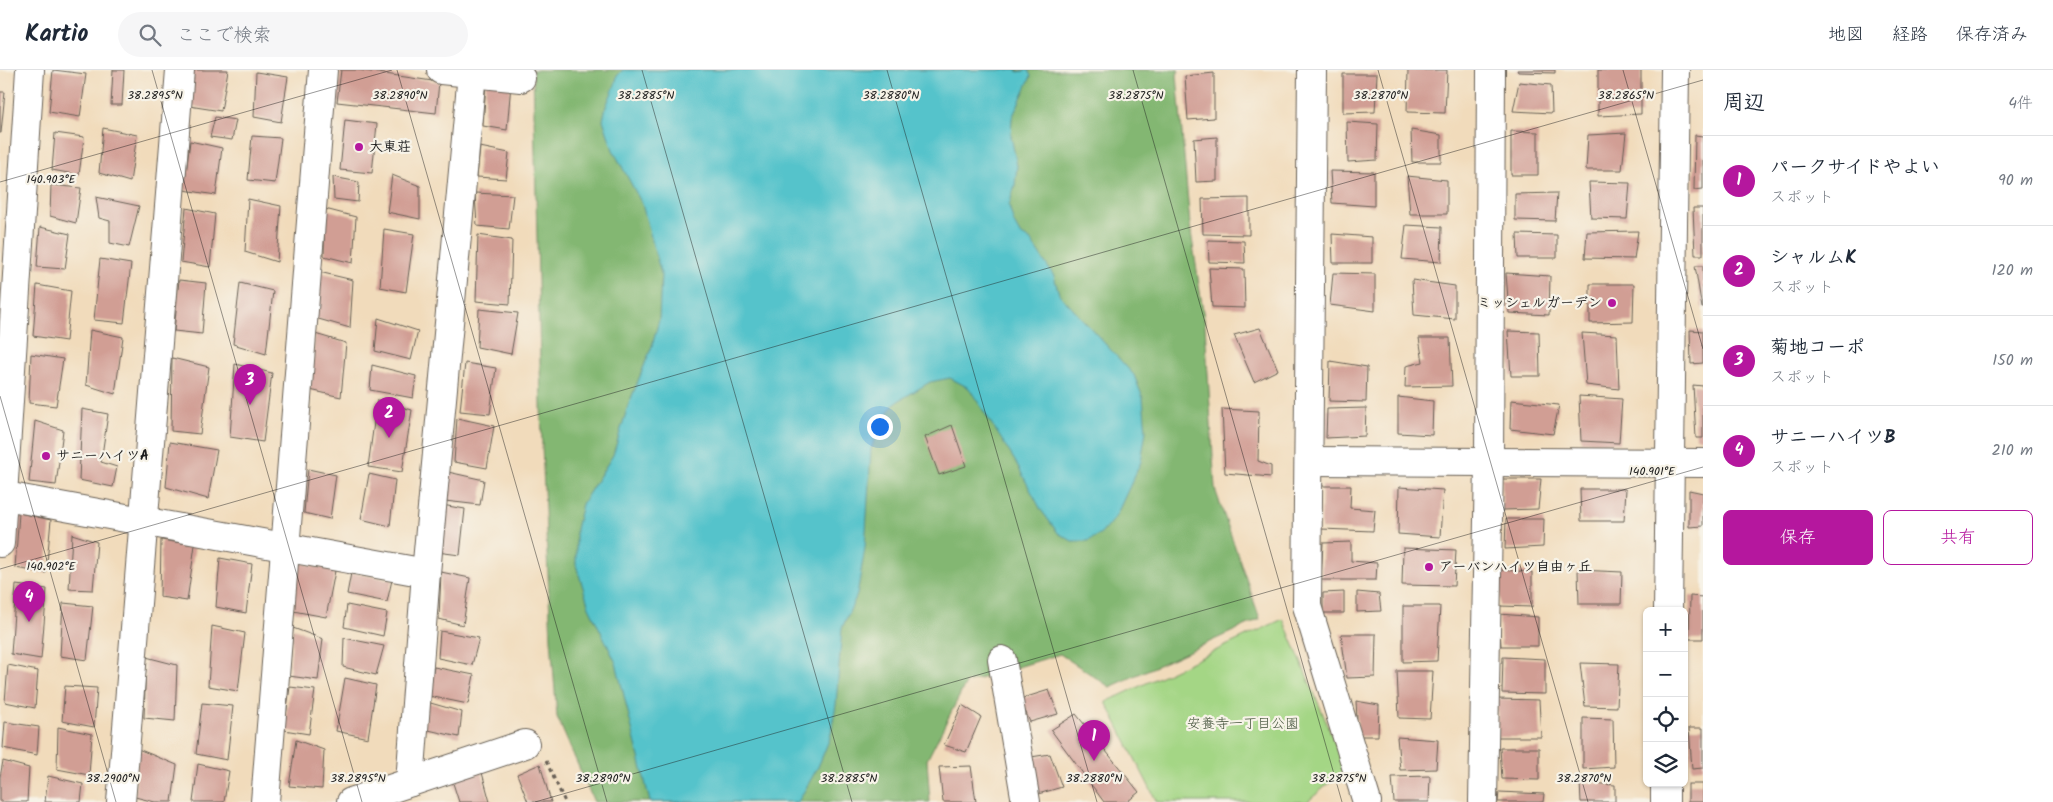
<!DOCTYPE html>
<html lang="ja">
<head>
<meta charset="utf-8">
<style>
  :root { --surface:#fff; --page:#f6f6f7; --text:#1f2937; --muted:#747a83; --line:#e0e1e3; --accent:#b5179e }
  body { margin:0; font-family:Kalam,"Klee One",sans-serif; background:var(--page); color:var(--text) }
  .controls { position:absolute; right:15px; bottom:15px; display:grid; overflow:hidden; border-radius:8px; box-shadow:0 1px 4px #0004 }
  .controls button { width:45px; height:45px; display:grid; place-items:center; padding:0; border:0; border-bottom:1px solid var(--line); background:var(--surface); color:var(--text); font:25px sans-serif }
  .you { position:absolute; left:879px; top:356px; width:18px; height:18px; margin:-12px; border:4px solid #fff; border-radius:50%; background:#1a73e8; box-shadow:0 0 0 8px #1a73e833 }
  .badge { display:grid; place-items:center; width:32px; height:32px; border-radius:50%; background:var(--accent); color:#fff; font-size:16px; font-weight:700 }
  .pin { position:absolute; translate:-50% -41px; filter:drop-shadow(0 1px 2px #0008) }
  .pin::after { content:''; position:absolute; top:26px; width:18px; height:15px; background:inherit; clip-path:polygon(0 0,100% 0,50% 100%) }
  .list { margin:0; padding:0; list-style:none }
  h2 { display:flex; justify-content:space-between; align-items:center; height:65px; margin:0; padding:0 20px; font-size:21px }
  h2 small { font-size:16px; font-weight:400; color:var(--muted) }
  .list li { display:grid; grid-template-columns:32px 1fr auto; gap:15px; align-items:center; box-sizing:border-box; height:90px; padding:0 20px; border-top:1px solid var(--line) }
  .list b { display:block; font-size:19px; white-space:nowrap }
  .list p { margin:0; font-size:16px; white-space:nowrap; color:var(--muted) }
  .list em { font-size:16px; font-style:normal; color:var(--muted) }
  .actions { display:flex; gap:10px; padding:15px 20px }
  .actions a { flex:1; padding:11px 0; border:1px solid var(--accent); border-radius:8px; text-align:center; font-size:18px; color:var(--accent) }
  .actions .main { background:var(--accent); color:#fff }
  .icon { flex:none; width:28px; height:28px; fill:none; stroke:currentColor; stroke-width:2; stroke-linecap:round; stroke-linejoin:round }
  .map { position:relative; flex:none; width:1703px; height:732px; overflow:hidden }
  header { display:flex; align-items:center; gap:30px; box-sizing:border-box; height:70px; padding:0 25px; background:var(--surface); border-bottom:1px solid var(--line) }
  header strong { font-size:24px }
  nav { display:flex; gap:28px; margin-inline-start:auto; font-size:18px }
  .search { width:350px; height:45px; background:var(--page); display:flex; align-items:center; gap:12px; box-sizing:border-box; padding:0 18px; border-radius:28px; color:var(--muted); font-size:19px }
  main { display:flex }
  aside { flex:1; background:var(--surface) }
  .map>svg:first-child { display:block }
  .green { fill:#a4d685; stroke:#607950 }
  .forest { fill:#83b772; stroke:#506a47 }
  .water { fill:#55c3cb; stroke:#387074 }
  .building { fill:#d19e94 }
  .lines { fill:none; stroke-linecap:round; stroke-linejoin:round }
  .minor-casing { stroke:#675f54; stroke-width:30 }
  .path { stroke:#675f54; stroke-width:3; stroke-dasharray:4 4; stroke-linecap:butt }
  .minor { stroke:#fff; stroke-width:28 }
  .ticks { fill:none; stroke:#1c1c1c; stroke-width:1; stroke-opacity:0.45 }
  .poi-dot { fill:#b5179e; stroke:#f7f3e8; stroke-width:2 }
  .labels { text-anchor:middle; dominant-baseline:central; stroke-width:4.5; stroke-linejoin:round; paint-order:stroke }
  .poi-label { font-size:14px; font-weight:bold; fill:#1c1c1c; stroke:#f7f3e8; text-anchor:start }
  .park-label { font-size:14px; fill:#45543c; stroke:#f7f3e8 }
  .ticks-label { font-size:12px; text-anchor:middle; fill:#1c1c1c; stroke:#f7f3e8; stroke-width:4.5; stroke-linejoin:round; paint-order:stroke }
</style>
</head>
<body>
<header>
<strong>Kartio</strong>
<div class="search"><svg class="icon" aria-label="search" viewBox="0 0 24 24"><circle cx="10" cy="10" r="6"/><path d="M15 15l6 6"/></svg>ここで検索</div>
<nav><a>地図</a><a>経路</a><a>保存済み</a></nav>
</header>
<main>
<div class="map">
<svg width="1703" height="732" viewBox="0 0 1703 732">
  <rect width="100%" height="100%" fill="#f7f3e8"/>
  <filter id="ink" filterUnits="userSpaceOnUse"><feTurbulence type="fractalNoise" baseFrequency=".02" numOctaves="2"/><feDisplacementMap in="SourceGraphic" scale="10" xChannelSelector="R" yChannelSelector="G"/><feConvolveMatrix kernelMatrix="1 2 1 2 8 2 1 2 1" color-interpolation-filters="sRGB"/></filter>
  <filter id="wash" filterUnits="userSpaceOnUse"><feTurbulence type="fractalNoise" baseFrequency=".0096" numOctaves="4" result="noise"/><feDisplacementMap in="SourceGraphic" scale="20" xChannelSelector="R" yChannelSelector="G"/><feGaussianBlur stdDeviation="1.12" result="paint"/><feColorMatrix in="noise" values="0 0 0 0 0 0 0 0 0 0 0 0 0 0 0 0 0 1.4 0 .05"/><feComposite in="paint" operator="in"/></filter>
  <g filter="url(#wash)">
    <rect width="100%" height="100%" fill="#f1dbbb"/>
    <!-- green -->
    <path class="green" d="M 1283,549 L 1346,699 L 1307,732 L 1157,732 L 1106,632 Z"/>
    <!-- forest -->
    <path class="forest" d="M 533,0 L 1179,0 L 1177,5 L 1190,155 L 1205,255 L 1215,419 L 1260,549 L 1110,617 L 1060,584 L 966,613 L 927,690 L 930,732 L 594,732 L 557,647 L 551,569 L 542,376 Z"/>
    <!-- water -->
    <path class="water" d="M 623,0 L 1017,0 L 1018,2 L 1028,0 L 1031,6 L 1012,48 L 1011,66 L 1017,96 L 1015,115 L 1009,136 L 1014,153 L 1020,164 L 1030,170 L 1054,206 L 1059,224 L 1134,305 L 1143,328 L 1146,361 L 1141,392 L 1116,446 L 1101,464 L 1088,471 L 1072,471 L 1058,463 L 1041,440 L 1015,391 L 969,318 L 950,308 L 930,312 L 895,333 L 879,353 L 871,380 L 865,478 L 857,525 L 842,558 L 836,635 L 830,668 L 818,697 L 798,732 L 650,732 L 616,593 L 589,537 L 576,495 L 576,459 L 582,434 L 613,385 L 628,336 L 652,276 L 659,250 L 661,204 L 642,134 L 613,80 L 603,50 L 606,36 L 615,15 L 617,6 Z"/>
    <g id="blocks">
      <!-- building -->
      <g class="building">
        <path d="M 53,0 L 86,4 L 80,47 L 49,42 Z"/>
        <path d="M 113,0 L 124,0 L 122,35 L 111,35 Z"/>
        <path d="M 191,0 L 228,0 L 221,41 L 189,36 Z"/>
        <path d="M 341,0 L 358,0 L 439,12 L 436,43 L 337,32 Z"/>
        <path d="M 1408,0 L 1447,0 L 1445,43 L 1407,42 Z"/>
        <path d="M 1517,0 L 1555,0 L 1555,3 L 1518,2 Z"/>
        <path d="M 1598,0 L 1641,0 L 1641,44 L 1598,46 Z"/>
        <path d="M 256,2 L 288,7 L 281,52 L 254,47 Z"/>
        <path d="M 1214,3 L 1214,48 L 1188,50 L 1185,6 Z"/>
        <path d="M 1343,4 L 1377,4 L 1375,42 L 1343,43 Z"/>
        <path d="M 486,12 L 511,14 L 507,60 L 483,56 Z"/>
        <path d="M 1519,12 L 1551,15 L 1552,43 L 1513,41 Z"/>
        <path d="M 0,22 L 5,22 L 1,63 L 0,63 Z"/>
        <path d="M 215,47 L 236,50 L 232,70 L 210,67 Z"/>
        <path d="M 345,50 L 377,54 L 372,103 L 340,100 Z"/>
        <path d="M 1347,52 L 1378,54 L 1377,90 L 1348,92 Z"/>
        <path d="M 103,58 L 137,65 L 130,112 L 99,103 Z"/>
        <path d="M 1411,60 L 1441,65 L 1441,92 L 1412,92 Z"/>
        <path d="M 1511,61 L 1538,62 L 1538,105 L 1511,105 Z"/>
        <path d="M 55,63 L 84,67 L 79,105 L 52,100 Z"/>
        <path d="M 1626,63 L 1622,100 L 1586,100 L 1588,65 Z"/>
        <path d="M 1695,65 L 1703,66 L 1703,119 L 1694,120 Z"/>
        <path d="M 252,66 L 281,68 L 275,113 L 248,110 Z"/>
        <path d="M 1217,67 L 1217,111 L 1196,112 L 1194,69 Z"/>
        <path d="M 190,71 L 222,78 L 216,125 L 184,120 Z"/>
        <path d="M 480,77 L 509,83 L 506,109 L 477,107 Z"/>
        <path d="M 1330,101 L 1374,102 L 1374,136 L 1332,133 Z"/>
        <path d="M 392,105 L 420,116 L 420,149 L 387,142 Z"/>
        <path d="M 1407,106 L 1447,110 L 1447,144 L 1410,144 Z"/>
        <path d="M 333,107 L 359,112 L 358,132 L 334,129 Z"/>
        <path d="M 1589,112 L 1630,113 L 1627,149 L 1591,148 Z"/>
        <path d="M 51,115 L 81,118 L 76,153 L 50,146 Z"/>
        <path d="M 475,123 L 513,125 L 509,159 L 477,156 Z"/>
        <path d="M 1557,123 L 1555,151 L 1515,150 L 1515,124 Z"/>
        <path d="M 96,127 L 139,136 L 129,177 L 110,173 L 110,151 L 99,148 Z"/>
        <path d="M 1249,128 L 1249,165 L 1203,164 L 1202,129 Z"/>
        <path d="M 248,129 L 281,136 L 277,192 L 245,182 Z"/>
        <path d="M 186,138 L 215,144 L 210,197 L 181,192 Z"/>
        <path d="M 1693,138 L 1703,138 L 1703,185 L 1695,185 Z"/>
        <path d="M 325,139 L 356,147 L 353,193 L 324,186 Z"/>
        <path d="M 1406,155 L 1442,157 L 1441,192 L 1402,189 Z"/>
        <path d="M 40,157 L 70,164 L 65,199 L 37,197 Z"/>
        <path d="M 384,159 L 414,164 L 406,222 L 380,217 Z"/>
        <path d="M 1638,161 L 1634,189 L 1585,188 L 1587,162 Z"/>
        <path d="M 1332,164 L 1372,167 L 1372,193 L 1333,193 Z"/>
        <path d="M 1517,164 L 1557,165 L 1557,188 L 1518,188 Z"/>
        <path d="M 478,165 L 512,170 L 510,234 L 476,231 Z"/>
        <path d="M 1208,170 L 1244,171 L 1245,193 L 1209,192 Z"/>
        <path d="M 100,189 L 131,194 L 124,253 L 94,250 Z"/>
        <path d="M 1695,196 L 1703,196 L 1703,238 L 1702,238 Z"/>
        <path d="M 1209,198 L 1244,199 L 1245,238 L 1212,237 Z"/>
        <path d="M 319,202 L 353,210 L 350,258 L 315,248 Z"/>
        <path d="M 1333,203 L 1375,204 L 1375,241 L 1330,235 Z"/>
        <path d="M 1506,203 L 1550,206 L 1549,245 L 1509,243 Z"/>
        <path d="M 179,210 L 206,213 L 202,264 L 174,261 Z"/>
        <path d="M 1412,210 L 1455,216 L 1455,249 L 1414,245 Z"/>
        <path d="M 240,213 L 273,221 L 266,284 L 233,274 Z"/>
        <path d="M 1590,214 L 1634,214 L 1633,252 L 1590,253 Z"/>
        <path d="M 37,215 L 71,221 L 66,271 L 33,266 Z"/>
        <path d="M 479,239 L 518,243 L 511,284 L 477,277 Z"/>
        <path d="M 378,248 L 418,261 L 411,290 L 375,281 Z"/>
        <path d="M 1260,258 L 1278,300 L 1254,312 L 1234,265 Z"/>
        <path d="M 90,260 L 123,267 L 115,324 L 86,315 Z"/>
        <path d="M 1690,260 L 1703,261 L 1703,293 L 1691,294 Z"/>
        <path d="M 1508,261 L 1539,262 L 1540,306 L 1511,306 Z"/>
        <path d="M 1582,263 L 1617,265 L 1619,319 L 1586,315 Z"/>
        <path d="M 315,264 L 346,273 L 341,327 L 310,320 Z"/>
        <path d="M 1419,268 L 1450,268 L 1452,316 L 1405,317 L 1406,296 L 1423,292 Z"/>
        <path d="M 31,284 L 63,289 L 56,336 L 29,333 Z"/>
        <path d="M 172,288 L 209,297 L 200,364 L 171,361 Z"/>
        <path d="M 1330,291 L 1367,297 L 1366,332 L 1329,331 Z"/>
        <path d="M 465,293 L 496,298 L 490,344 L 460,341 Z"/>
        <path d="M 235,294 L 272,303 L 263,372 L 230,367 Z"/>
        <path d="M 372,295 L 416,306 L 413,328 L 370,320 Z"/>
        <path d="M 1693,315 L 1703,316 L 1703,368 L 1696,368 Z"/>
        <path d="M 1579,326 L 1622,329 L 1619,373 L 1581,371 Z"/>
        <path d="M 1398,327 L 1433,331 L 1432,365 L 1398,363 Z"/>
        <path d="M 377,330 L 412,340 L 402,402 L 368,397 Z"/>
        <path d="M 1511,330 L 1559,335 L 1553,364 L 1510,359 Z"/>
        <path d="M 1366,338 L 1365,366 L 1326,368 L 1327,339 Z"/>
        <path d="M 82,339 L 108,344 L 101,392 L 117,397 L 113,417 L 79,410 Z"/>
        <path d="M 1222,339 L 1259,341 L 1258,391 L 1271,396 L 1271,407 L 1225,403 Z"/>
        <path d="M 457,348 L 494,356 L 487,398 L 454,392 Z"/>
        <path d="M 35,351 L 63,360 L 56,415 L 29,412 Z"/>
        <path d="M 952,355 L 966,396 L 939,405 L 925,367 Z"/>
        <path d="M 170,372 L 217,380 L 208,429 L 166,417 Z"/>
        <path d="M 308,399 L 336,405 L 330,449 L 304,443 Z"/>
        <path d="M 448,402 L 484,410 L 480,435 L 445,431 Z"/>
        <path d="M 369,404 L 395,410 L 390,456 L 361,449 Z"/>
        <path d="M 1502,409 L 1541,409 L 1538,439 L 1502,440 Z"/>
        <path d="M 1322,416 L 1351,416 L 1350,438 L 1375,440 L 1373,461 L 1321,459 Z"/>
        <path d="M 1399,417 L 1443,420 L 1440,467 L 1398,464 Z"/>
        <path d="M 1580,419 L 1626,419 L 1624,451 L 1581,451 Z"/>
        <path d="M 1689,420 L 1703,423 L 1703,456 L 1689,457 Z"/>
        <path d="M 442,435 L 465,439 L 460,485 L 437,482 Z"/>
        <path d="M 19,443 L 51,450 L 46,503 L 15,498 Z"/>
        <path d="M 1506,449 L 1544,449 L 1543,477 L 1505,479 Z"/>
        <path d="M 72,464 L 97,472 L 93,520 L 69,519 Z"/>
        <path d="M 161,470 L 195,475 L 187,531 L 160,527 Z"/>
        <path d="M 1351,472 L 1351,491 L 1377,493 L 1376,510 L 1321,510 L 1323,473 Z"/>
        <path d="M 1403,478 L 1456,480 L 1454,516 L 1402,515 Z"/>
        <path d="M 220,488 L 252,494 L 246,543 L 216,537 Z"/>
        <path d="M 298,492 L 335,501 L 326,547 L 293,541 Z"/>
        <path d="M 1500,500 L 1532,502 L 1532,537 L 1500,536 Z"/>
        <path d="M 1578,500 L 1622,502 L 1621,534 L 1579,534 Z"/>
        <path d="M 441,502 L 470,508 L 463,555 L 439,549 Z"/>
        <path d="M 351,503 L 392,510 L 387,532 L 347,524 Z"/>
        <path d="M 16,515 L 47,519 L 41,589 L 11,584 Z"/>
        <path d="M 1344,522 L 1344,543 L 1323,543 L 1323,523 Z"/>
        <path d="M 1357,522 L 1379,524 L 1381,541 L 1357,542 Z"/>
        <path d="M 1690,526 L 1703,527 L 1703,569 L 1689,569 Z"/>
        <path d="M 63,533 L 93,536 L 87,590 L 60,586 Z"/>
        <path d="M 347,535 L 387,543 L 383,566 L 344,557 Z"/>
        <path d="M 1403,536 L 1440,536 L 1437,591 L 1403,592 Z"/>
        <path d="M 1499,544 L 1538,547 L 1538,576 L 1501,576 Z"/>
        <path d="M 212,556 L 245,563 L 238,621 L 208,616 Z"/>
        <path d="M 293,558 L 323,569 L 318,610 L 289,606 Z"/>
        <path d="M 440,561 L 479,568 L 472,595 L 438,588 Z"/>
        <path d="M 1341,564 L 1376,564 L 1375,607 L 1347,608 Z"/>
        <path d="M 344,568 L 384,576 L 376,605 L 343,597 Z"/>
        <path d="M 146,587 L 177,595 L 175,651 L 144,648 Z"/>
        <path d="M 1503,587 L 1545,589 L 1545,624 L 1502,623 Z"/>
        <path d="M 1580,593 L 1619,594 L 1617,637 L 1585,636 Z"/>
        <path d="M 8,595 L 38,601 L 35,638 L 5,632 Z"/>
        <path d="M 434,597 L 474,605 L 468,634 L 429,626 Z"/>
        <path d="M 1397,601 L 1433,601 L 1430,649 L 1399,648 Z"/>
        <path d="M 345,608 L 376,615 L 368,668 L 336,661 Z"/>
        <path d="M 65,616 L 97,618 L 94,657 L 62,651 Z"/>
        <path d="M 290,617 L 315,620 L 309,664 L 284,660 Z"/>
        <path d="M 1049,620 L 1058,644 L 1030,652 L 1020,629 Z"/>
        <path d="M 1497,629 L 1539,630 L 1541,667 L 1498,667 Z"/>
        <path d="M 1356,631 L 1379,635 L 1378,666 L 1358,666 Z"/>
        <path d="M 427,632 L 462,642 L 459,667 L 424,659 Z"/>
        <path d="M 202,633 L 233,636 L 227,690 L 196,684 Z"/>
        <path d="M 962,635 L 981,647 L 966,682 L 944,675 Z"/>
        <path d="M 1076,644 L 1139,722 L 1127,732 L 1104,732 L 1051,660 Z"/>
        <path d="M 1583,648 L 1613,649 L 1614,697 L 1583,699 Z"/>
        <path d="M 5,652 L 39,657 L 37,685 L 3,678 Z"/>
        <path d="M 58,657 L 92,664 L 89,705 L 57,699 Z"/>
        <path d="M 1689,658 L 1703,658 L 1703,698 L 1692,699 Z"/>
        <path d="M 1397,667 L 1438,670 L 1436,699 L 1400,700 Z"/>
        <path d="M 296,670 L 324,680 L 322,719 L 289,716 Z"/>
        <path d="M 1500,678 L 1539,678 L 1539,710 L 1502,709 Z"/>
        <path d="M 138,679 L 177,695 L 172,732 L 155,732 L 135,727 Z"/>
        <path d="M 1050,684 L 1062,717 L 1038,724 L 1031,687 Z"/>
        <path d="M 3,691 L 29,698 L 27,732 L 0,732 L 0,707 Z"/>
        <path d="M 198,694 L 229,701 L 224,732 L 193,732 Z"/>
        <path d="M 540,694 L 551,732 L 528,732 L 517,704 Z"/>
        <path d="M 971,696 L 976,732 L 943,732 L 939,697 Z"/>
        <path d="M 481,699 L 490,732 L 459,732 L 452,710 Z"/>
        <path d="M 48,706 L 83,714 L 81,732 L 45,732 Z"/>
        <path d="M 1430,706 L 1429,732 L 1394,732 L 1392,707 Z"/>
        <path d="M 1580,712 L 1615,715 L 1615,732 L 1581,732 Z"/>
        <rect x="1688" y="714" width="15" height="18"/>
        <path d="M 1499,722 L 1544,724 L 1543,732 L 1498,732 Z"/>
      </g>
    </g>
  </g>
  <g filter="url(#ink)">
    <use href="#blocks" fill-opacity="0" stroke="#675f54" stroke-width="1"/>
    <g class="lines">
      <defs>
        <g id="minor">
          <path d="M 441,0 L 521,8"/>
          <path d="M 1312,0 L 1307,536 L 1367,732"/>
          <path d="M 1309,391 L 1703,393"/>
          <path d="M 0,425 L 426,503"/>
          <path d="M 0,473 L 30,0"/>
          <path d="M 1668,541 L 1675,0"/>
          <path d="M 1002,590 L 1026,732"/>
          <path d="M 410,712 L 426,503 L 472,3"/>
          <path d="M 121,732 L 180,0"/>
          <path d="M 265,732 L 323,0"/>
          <path d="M 351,732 L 525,674"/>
          <path d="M 1483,732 L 1489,392 L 1491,0"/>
          <path d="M 1665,732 L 1665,713"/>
        </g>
      </defs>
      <!-- minor casing -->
      <use href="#minor" class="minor-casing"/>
      <!-- path -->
      <path class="path" d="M 546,691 L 565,732"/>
      <!-- minor -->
      <use href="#minor" class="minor"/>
    </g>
  </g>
  <!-- ticks -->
  <path class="ticks" d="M 152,0 L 362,732M 397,0 L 607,732M 642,0 L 852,732M 887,0 L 1097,732M 1133,0 L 1342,732M 1378,0 L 1588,732M 1623,0 L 1703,279M 0,112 L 392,0M 0,326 L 116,732M 0,499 L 1703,10M 535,732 L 1703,397"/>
  <!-- markers -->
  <g class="poi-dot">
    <circle cx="359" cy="77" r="5"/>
    <circle cx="1612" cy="233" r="5"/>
    <circle cx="46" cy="386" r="5"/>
    <circle cx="1429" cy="497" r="5"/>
  </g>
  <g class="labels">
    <!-- poi labels -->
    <g class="poi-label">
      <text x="369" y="77">大東荘</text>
      <text x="1602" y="233" text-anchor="end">ミッシェルガーデン</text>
      <text x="56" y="386">サニーハイツA</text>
      <text x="1439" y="497">アーバンハイツ自由ヶ丘</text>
    </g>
    <!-- park labels -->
    <g class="park-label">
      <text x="1243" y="654">安養寺一丁目公園</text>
    </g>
  </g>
  <g class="ticks-label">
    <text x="155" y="29">38.2895°N</text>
    <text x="400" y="29">38.2890°N</text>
    <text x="646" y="29">38.2885°N</text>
    <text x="891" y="29">38.2880°N</text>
    <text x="1136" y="29">38.2875°N</text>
    <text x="1381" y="29">38.2870°N</text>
    <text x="1626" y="29">38.2865°N</text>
    <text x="51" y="113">140.903°E</text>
    <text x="1652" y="405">140.901°E</text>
    <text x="51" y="500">140.902°E</text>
    <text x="113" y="712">38.2900°N</text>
    <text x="358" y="712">38.2895°N</text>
    <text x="603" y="712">38.2890°N</text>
    <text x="849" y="712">38.2885°N</text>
    <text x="1094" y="712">38.2880°N</text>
    <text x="1339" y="712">38.2875°N</text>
    <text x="1584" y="712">38.2870°N</text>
  </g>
</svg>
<div class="controls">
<button>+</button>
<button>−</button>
<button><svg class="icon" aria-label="locate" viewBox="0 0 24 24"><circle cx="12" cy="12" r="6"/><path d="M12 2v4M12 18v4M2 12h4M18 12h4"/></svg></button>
<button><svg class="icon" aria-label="layers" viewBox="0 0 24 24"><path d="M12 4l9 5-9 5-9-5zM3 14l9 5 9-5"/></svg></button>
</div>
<div class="you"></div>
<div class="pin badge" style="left:1094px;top:691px">1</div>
<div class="pin badge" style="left:389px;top:368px">2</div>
<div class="pin badge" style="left:250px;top:335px">3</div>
<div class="pin badge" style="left:29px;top:552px">4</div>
</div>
<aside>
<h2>周辺<small>4件</small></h2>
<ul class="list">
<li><span class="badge">1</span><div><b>パークサイドやよい</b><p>スポット</p></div><em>90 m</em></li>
<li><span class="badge">2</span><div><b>シャルムK</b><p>スポット</p></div><em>120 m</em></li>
<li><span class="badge">3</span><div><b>菊地コーポ</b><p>スポット</p></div><em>150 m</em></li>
<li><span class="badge">4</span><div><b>サニーハイツB</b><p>スポット</p></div><em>210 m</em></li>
</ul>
<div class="actions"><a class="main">保存</a><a>共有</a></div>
</aside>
</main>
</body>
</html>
